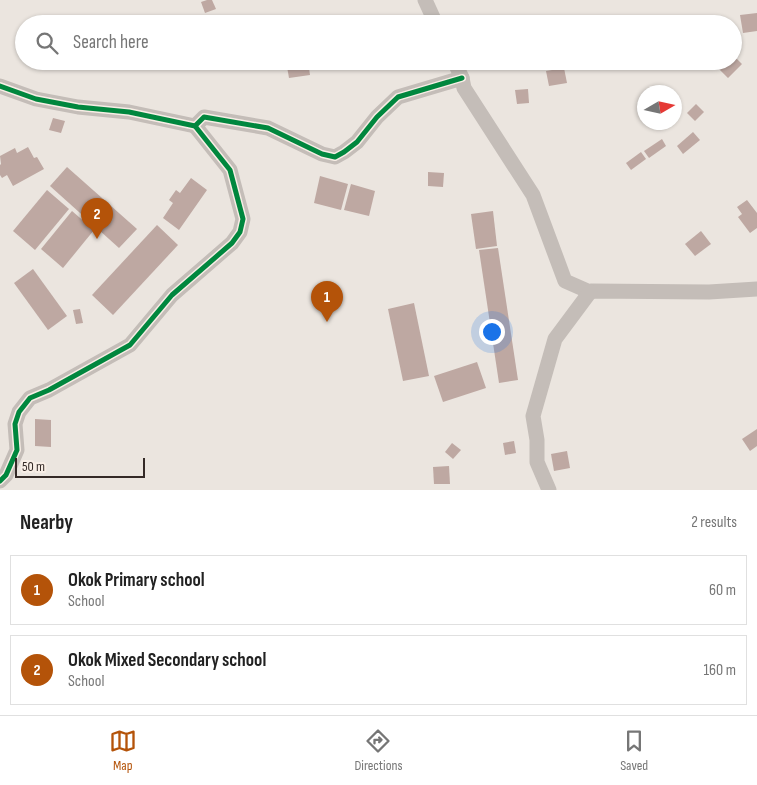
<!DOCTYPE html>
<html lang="en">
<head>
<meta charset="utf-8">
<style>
  :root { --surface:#fff; --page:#f2f2f2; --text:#222; --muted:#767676; --line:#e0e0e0; --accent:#b45309 }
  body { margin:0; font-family:"Sofia Sans Condensed",sans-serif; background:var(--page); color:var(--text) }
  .compass { position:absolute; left:637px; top:85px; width:45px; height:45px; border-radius:50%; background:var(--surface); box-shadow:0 1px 4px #0004; rotate:81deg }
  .scale { position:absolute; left:15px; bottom:12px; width:130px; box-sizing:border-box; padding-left:5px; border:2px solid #342a27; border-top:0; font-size:14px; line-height:18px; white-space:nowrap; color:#342a27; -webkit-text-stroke:4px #f8eee6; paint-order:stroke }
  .you { position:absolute; left:491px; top:331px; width:18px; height:18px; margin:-12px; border:4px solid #fff; border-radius:50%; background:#1a73e8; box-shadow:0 0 0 8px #1a73e833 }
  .badge { display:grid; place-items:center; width:32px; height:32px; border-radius:50%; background:var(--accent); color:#fff; font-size:16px; font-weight:700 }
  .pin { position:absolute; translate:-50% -41px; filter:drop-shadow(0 1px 2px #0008) }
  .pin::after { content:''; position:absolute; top:26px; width:18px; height:15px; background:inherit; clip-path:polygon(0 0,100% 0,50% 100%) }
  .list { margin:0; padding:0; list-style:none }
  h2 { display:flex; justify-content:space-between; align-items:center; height:65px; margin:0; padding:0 20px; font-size:21px }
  h2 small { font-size:16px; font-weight:400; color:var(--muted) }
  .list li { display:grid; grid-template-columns:32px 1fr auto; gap:15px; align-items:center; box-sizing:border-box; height:70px; margin:0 10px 10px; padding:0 10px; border:1px solid var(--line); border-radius:0px }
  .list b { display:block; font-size:19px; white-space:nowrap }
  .list p { margin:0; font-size:16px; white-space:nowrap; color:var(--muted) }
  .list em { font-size:16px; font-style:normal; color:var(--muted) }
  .icon { flex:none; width:28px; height:28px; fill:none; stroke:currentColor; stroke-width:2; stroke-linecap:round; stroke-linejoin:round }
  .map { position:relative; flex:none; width:757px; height:490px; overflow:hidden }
  .search { position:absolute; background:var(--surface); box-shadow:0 1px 4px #0004; left:15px; right:15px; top:15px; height:55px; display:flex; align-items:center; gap:12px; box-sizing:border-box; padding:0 18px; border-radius:28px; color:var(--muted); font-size:19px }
  .sheet { height:225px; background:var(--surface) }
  nav { display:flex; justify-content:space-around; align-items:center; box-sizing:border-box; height:70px; border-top:1px solid var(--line); background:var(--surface); font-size:14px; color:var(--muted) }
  nav a { display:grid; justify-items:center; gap:2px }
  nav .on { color:var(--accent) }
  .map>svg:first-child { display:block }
  .building { fill:#bea8a2 }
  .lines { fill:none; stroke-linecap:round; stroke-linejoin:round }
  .minor { stroke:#c4bdb8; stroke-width:15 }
  .cycleway-casing { stroke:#f8eee6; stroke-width:8 }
  .cycleway { stroke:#00873e; stroke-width:5 }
</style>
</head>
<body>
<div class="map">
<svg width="757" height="490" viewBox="0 0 757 490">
  <rect width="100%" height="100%" fill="#ebe5df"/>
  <!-- building -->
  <g class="building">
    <path d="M 207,0 L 212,0 L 216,9 L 205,13 L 201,2 Z"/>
    <path d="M 757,13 L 757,31 L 743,33 L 740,15 Z"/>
    <path d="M 733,55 L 742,64 L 728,78 L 715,65 L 719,61 L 733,61 Z"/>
    <path d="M 177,61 L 188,61 L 189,68 L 178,69 Z"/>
    <path d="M 286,61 L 308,61 L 310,75 L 289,78 Z"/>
    <path d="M 559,61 L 578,61 L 578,64 L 560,67 Z"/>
    <path d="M 564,68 L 567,83 L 549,86 L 546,71 Z"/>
    <path d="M 528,89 L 529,103 L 517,104 L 515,90 Z"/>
    <path d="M 696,104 L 704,112 L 695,121 L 687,113 Z"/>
    <path d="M 53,118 L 65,121 L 61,133 L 49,130 Z"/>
    <path d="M 693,132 L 700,140 L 683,154 L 677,146 Z"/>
    <path d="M 662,139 L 666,146 L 649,158 L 644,151 Z"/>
    <path d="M 28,147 L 34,158 L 37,157 L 44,169 L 13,186 L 7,175 L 2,178 L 0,175 L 0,165 L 1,164 L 0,156 L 15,148 L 17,153 Z"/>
    <path d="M 641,152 L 646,159 L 631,170 L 626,163 Z"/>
    <path d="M 67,167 L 137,229 L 119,248 L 50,186 Z"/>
    <path d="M 428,172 L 444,173 L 443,187 L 428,186 Z"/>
    <path d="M 320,176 L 348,184 L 341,210 L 314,203 Z"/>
    <path d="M 191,178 L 207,190 L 179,230 L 163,218 L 173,203 L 169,200 L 176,190 L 180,193 Z"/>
    <path d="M 351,184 L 375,191 L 369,216 L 344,210 Z"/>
    <path d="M 47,190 L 69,209 L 35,250 L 13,231 Z"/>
    <path d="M 747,200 L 757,213 L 757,228 L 750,233 L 738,217 L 742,214 L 737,207 Z"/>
    <path d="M 72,211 L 94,230 L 63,268 L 41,249 Z"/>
    <path d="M 493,211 L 497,246 L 476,249 L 471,214 Z"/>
    <path d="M 157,225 L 178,245 L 113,315 L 92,295 Z"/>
    <path d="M 701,231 L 711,244 L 695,256 L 685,244 Z"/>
    <path d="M 498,248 L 518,380 L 499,383 L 479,250 Z"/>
    <path d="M 33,269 L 67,316 L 48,330 L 14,283 Z"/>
    <path d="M 414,303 L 429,376 L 403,381 L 388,309 Z"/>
    <path d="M 80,309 L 83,323 L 76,324 L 73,310 Z"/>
    <path d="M 477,362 L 486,388 L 443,402 L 434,376 Z"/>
    <path d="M 35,419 L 51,420 L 51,447 L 35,446 Z"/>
    <path d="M 757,429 L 757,446 L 750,451 L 742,439 Z"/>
    <path d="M 514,441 L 516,453 L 505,455 L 503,443 Z"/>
    <path d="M 452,443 L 461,450 L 453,459 L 445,452 Z"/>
    <path d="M 567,451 L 570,468 L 554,471 L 551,454 Z"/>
    <path d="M 449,466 L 450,484 L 434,484 L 433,467 Z"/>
  </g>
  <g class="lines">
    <!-- minor -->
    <g class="minor">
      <path d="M 425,0 L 436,24"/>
      <path d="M 454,61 L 462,78 L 464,88 L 533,195 L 565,281 L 590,292 L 591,291 L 709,292 L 757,289"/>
      <path d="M 0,86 L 36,99 L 78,107 L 129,112 L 195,126 L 204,117 L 268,128 L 322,154 L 335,157 L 344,152 L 357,142 L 377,117 L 398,97 L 462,78"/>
      <path d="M 0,481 L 6,475 L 17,450 L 15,424 L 19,412 L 30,398 L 49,390 L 130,345 L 172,295 L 232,243 L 240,232 L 243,219 L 230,170 L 195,126"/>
      <path d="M 549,490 L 537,462 L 537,440 L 533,416 L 555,339 L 590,292"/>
    </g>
    <defs>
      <g id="cycleway">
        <path d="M 0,86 L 36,99 L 78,107 L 129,112 L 195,126 L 204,117 L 268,128 L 322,154 L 335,157 L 344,152 L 357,142 L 377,117 L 398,97 L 462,78"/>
        <path d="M 0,481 L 6,475 L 17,450 L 15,424 L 19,412 L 30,398 L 49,390 L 130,345 L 172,295 L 232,243 L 240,232 L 243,219 L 230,170 L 195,126"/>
      </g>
    </defs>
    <!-- cycleway casing -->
    <use href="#cycleway" class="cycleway-casing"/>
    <!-- cycleway -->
    <use href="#cycleway" class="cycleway"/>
  </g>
</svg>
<svg class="compass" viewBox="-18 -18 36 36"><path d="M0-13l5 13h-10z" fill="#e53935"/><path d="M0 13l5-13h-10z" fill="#767676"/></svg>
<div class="scale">50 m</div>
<div class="you"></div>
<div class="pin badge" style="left:327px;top:322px">1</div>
<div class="pin badge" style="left:97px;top:239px">2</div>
<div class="search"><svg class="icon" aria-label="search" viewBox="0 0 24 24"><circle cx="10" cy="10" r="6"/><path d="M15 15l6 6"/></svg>Search here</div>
</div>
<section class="sheet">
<h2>Nearby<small>2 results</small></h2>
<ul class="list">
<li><span class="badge">1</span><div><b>Okok Primary school</b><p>School</p></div><em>60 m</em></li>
<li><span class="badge">2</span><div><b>Okok Mixed Secondary school</b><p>School</p></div><em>160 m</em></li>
</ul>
</section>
<nav>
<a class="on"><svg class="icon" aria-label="map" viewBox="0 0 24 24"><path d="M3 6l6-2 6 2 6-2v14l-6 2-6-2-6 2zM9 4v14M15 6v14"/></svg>Map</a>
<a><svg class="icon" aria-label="directions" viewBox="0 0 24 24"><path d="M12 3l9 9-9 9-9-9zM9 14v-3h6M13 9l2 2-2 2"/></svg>Directions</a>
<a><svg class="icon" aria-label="saved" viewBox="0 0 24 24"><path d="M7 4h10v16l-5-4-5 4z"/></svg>Saved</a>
</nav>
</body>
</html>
